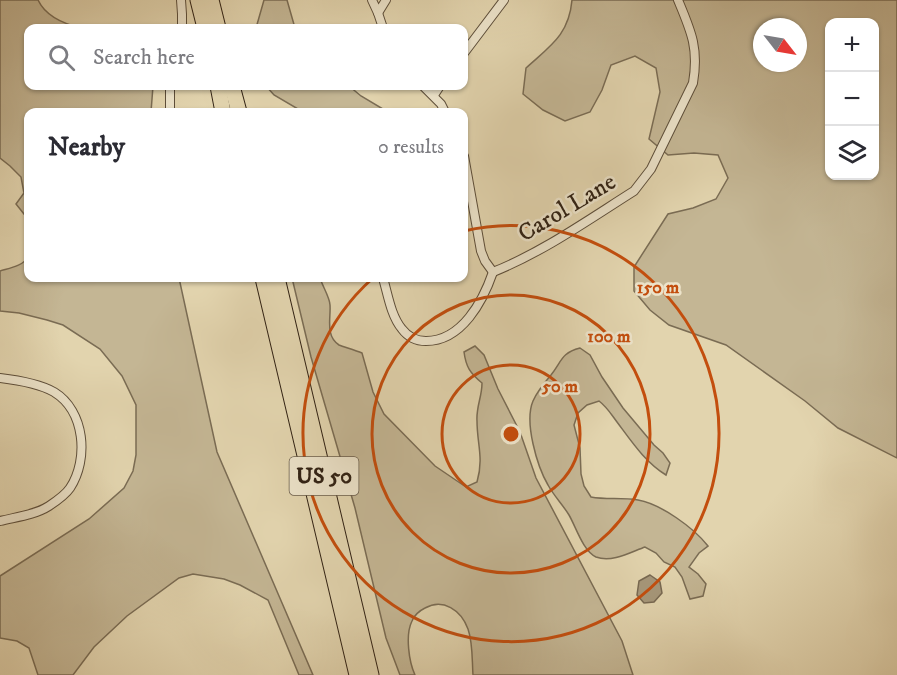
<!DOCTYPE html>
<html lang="en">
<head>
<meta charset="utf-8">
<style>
  :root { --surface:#fff; --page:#f2f2f3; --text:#2b2b33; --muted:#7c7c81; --line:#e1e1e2 }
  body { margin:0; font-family:"IM FELL DW Pica",serif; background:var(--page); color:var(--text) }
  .controls { position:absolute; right:18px; top:18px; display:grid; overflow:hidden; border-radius:12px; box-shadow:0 2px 4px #0004 }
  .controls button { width:54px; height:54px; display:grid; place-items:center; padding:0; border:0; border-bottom:2px solid var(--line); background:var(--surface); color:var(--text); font:30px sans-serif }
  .compass { position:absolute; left:753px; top:18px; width:54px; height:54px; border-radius:50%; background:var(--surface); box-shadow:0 2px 4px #0004; rotate:121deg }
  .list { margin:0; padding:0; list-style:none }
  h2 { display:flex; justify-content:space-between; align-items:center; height:78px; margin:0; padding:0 24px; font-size:26px }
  h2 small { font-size:20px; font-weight:400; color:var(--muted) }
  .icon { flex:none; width:33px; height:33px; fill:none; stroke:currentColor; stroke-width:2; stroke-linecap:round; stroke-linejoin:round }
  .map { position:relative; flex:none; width:897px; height:675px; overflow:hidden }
  .search { position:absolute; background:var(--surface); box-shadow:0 2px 4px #0004; left:24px; top:24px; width:444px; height:66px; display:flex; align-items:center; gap:15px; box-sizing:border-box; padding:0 21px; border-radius:12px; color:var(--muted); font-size:22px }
  .panel { position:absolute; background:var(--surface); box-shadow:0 2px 4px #0004; left:24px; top:108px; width:444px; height:174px; border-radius:12px }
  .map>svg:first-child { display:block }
  .green { fill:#c4b694; stroke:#7a6c54; stroke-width:1.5; fill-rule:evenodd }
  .water { fill:#a6977a; stroke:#776851; stroke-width:1.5 }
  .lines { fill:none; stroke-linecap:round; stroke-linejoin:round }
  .street-casing { stroke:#5d4e3a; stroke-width:10 }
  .highway-casing { stroke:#312214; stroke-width:17 }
  .street { stroke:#ece3ca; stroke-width:8 }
  .highway { stroke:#e2d4ae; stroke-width:15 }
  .ring { fill:none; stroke:#c34e0e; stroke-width:3 }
  .labels { text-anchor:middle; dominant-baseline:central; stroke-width:5; stroke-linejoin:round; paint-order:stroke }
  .shield { fill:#ece3ca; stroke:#695c4b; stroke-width:1.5 }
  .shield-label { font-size:22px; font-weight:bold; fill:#312214 }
  .street-label { font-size:24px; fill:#312214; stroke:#ece3ca }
  .centre { fill:#c34e0e; stroke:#ece3ca; stroke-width:3 }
  .ring-label { font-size:18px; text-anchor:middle; font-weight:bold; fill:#c34e0e; stroke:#ece3ca; stroke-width:5; stroke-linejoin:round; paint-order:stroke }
</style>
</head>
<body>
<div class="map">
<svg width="897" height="675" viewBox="0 0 897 675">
  <rect width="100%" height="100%" fill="#e2d4ae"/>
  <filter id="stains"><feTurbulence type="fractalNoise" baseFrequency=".00333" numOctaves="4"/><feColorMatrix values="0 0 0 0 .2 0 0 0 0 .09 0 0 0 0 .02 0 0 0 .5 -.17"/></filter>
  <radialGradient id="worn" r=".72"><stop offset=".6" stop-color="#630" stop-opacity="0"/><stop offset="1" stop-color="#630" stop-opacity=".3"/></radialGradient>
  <!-- green -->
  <g class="green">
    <path d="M 0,0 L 38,0 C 46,17 64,24 81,28 L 28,28 L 28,86 L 153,86 L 151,112 L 28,112 L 28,219 L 16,204 L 24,193 L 21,177 L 10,166 L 0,158 Z"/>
    <path d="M 264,0 L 287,0 L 295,28 L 256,28 Z"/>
    <path d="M 572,0 L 897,0 L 897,458 L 838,428 L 805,401 L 726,345 L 669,325 L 650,310 L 634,291 L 634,267 L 668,214 L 693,208 L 716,199 L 728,178 L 718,155 L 694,153 L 668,155 L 649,139 L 660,92 L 656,68 L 635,56 L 611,65 L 602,90 L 590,112 L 565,121 L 543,110 L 523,94 L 526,68 C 550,46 569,35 572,0 ZM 830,22 L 874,22 L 874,176 L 830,176 ZM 762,27 L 798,27 L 798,63 L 762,63 Z"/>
    <path d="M 266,86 L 349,86 L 361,96 L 383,109 L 384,112 L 303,112 L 274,95 Z"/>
    <path d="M 28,257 L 28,278 L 179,278 L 217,452 L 313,675 L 299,675 L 268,600 L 240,585 L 224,579 L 193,574 L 179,578 L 127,616 L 94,647 L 73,675 L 38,675 L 29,648 L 17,641 L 0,638 L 0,576 L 89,519 L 124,488 L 133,471 L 136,455 L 136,405 L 122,376 L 100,349 L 63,325 L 47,320 L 19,313 L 0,311 L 0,271 C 10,268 23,266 28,257 Z"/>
    <path d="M 292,278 L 320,278 C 322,285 330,298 330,305 C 331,318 325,336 339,345 C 344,347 355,350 362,353 L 373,392 L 384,414 L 435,466 L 466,487 L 477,482 C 484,458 477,444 477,421 C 476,407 482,397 482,383 C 470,373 466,367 464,352 L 475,346 L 484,355 L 498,389 L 520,432 L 536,478 L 622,641 L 633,675 L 473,675 C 472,661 473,643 468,629 C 461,610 443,598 425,608 C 419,611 414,616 412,621 C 405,635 409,662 415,675 L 400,675 L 386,638 L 355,508 L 311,357 Z"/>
    <path d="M 580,348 L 590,355 L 602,377 L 623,408 L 654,445 L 663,453 L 670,463 L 666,475 C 645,462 632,442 617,422 C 611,414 607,407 599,401 L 587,405 L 578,413 L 574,425 L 580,448 L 581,474 L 584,486 L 591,497 C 606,500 622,497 638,500 C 661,504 694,528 708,546 L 699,553 L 689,567 L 698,574 L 706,584 L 703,596 L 690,599 L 682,577 L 675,567 L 664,562 L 656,553 L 645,547 C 631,552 612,563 596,557 C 583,551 576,527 569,515 C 563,505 554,496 548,485 C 537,466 524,422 533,401 C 537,392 545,382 551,375 C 562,361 561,353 580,348 Z"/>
  </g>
  <!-- water -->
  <path class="water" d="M 650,575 L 660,582 L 662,593 L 654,602 L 644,603 L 637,595 L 639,581 Z"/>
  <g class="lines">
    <defs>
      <g id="street">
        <path d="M 181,0 L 182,14 L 182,28"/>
        <path d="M 372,0 L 378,13 L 386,0"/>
        <path d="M 378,13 L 383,28"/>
        <path d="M 464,53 L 504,0"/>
        <path d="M 423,86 L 441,104 L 445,112"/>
        <path d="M 434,95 L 440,86"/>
        <path d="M 170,112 L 170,86"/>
        <path d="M 464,156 L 481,251 L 485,261 L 493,272"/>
        <path d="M 493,272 C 543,252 588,220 634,191 L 651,169 L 693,83 C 699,48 691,31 678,0"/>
        <path d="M 383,278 C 388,295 391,316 402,329 C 408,337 417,341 426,341 C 462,341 483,301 493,272"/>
        <path d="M 0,378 C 17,380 38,383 54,392 C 85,411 89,459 70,488 C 66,494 55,502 49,506 C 35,515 16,517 0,521"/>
      </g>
      <g id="highway">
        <path d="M 198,0 L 205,28"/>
        <path d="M 211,0 L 218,28"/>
        <path d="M 218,86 L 223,112"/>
        <path d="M 232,86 L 239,112"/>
        <path d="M 263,278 L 357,675"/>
        <path d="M 277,278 L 371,675"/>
      </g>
    </defs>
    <!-- street casing -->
    <use href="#street" class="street-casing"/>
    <!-- highway casing -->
    <use href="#highway" class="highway-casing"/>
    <!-- street -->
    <use href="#street" class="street"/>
    <!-- highway -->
    <use href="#highway" class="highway"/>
  </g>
  <!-- distance rings -->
  <g class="ring">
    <circle cx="511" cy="434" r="69"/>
    <circle cx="511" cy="434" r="139"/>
    <path d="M464 231A208 208 0 1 1 373 278"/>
  </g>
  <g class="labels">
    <!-- shield labels -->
    <rect class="shield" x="289.5" y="457" width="69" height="38" rx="4.5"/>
    <g class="shield-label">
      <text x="324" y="476">US 50</text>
    </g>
    <!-- street labels -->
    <g class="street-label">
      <text transform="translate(567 208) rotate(-31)">Carol Lane</text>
    </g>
  </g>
  <circle cx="511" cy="434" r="9" class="centre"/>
  <g class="ring-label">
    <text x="658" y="293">150 m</text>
    <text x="609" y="342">100 m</text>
    <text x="560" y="392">50 m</text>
  </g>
  <rect width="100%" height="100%" filter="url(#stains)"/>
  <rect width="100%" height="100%" fill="url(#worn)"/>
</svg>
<div class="controls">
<button>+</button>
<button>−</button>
<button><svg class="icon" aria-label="layers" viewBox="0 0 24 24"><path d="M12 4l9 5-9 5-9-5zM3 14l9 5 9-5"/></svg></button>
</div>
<svg class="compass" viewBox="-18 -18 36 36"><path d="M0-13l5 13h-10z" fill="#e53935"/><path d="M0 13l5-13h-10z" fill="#7c7c81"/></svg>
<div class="search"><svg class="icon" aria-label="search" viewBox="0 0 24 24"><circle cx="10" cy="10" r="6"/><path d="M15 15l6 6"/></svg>Search here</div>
<section class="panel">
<h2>Nearby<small>0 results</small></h2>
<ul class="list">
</ul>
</section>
</div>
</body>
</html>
